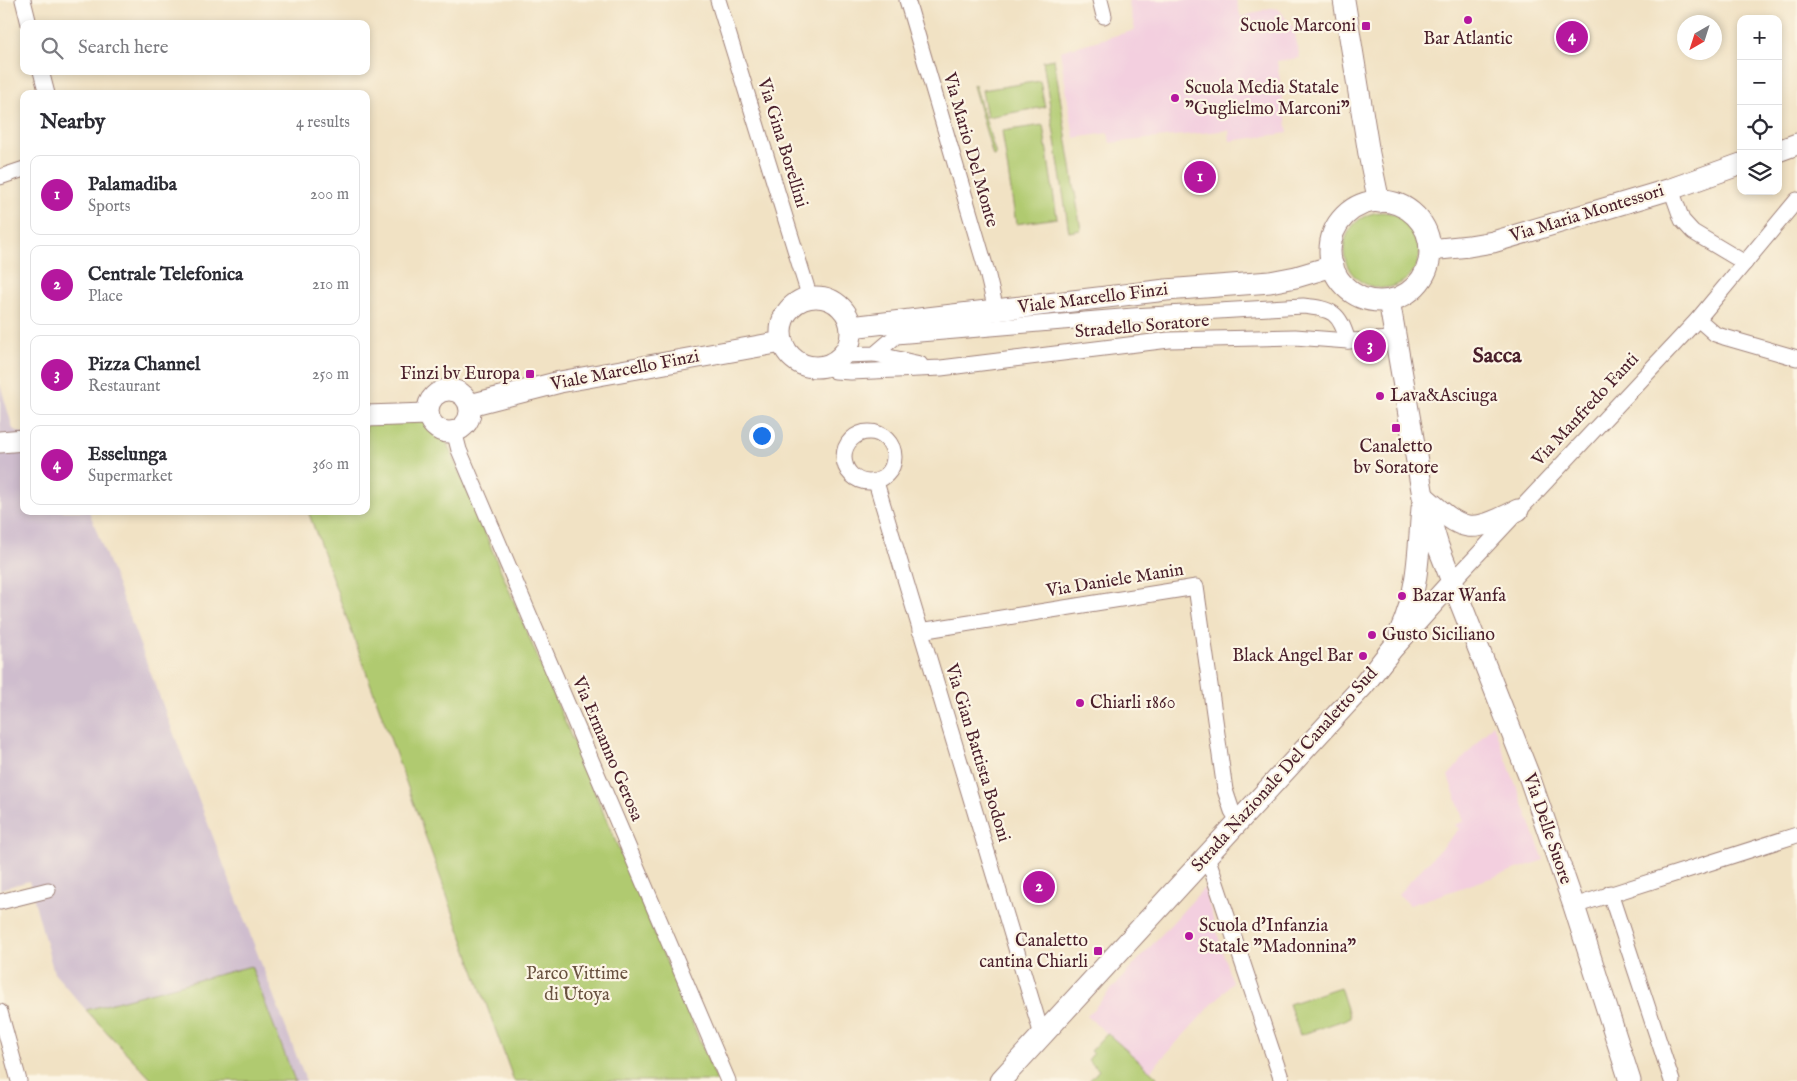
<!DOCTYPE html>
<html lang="en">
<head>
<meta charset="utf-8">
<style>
  :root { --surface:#fff; --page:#f2f2f3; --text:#2b2b33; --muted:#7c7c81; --line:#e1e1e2; --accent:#b5179e }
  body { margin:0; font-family:"IM FELL English",serif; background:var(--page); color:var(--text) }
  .controls { position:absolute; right:15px; top:15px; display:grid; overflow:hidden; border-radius:10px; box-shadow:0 2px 8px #0003 }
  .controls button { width:45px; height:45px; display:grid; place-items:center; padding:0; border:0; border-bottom:1px solid var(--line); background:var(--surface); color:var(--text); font:25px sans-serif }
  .compass { position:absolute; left:1677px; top:15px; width:45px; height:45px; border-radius:50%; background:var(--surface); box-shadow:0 2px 8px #0003; rotate:219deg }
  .you { position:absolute; left:761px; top:435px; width:18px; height:18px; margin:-12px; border:4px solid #fff; border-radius:50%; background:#1a73e8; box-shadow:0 0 0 8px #1a73e833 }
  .badge { display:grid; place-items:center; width:32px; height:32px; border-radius:50%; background:var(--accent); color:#fff; font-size:16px; font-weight:700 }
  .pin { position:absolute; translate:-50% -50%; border:2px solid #fff; box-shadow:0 1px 5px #0006 }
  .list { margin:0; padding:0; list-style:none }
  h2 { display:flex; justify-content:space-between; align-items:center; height:65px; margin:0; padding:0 20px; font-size:21px }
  h2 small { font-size:16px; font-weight:400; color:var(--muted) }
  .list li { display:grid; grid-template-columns:32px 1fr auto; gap:15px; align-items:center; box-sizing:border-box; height:80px; margin:0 10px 10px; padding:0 10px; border:1px solid var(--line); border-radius:10px }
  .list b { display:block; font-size:19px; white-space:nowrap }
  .list p { margin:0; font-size:16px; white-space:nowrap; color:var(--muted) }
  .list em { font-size:16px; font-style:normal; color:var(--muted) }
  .icon { flex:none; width:28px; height:28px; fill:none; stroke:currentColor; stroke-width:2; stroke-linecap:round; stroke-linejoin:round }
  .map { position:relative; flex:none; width:1797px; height:1081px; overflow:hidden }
  .search { position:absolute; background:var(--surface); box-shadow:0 2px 8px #0003; left:20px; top:20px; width:350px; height:55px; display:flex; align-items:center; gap:12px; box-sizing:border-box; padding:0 18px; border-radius:10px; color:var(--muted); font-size:19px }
  .panel { position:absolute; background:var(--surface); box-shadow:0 2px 8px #0003; left:20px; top:90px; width:350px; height:425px; border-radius:10px }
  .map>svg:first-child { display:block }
  .built { fill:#f3cfdf }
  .industrial { fill:#cfbdce }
  .green { fill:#b0ca70; stroke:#7d744e }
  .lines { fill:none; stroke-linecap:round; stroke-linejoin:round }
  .street-casing { stroke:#9e8078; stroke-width:17 }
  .secondary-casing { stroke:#9e8078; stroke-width:23 }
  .street { stroke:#fff; stroke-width:15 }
  .secondary { stroke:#fff; stroke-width:21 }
  .poi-dot { fill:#b5179e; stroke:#fcf5e5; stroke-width:2 }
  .labels { text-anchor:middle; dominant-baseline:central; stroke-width:4.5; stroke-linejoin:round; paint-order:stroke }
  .poi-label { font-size:18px; fill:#4a1f2b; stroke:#fcf5e5; text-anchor:start }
  .street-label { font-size:18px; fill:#4a1f2b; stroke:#fcf5e5 }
  .park-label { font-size:18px; fill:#695240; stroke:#fcf5e5 }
  .district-label { font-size:22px; font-weight:bold; fill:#4a1f2b; stroke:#fcf5e5 }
</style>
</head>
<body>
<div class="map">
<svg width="1797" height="1081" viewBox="0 0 1797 1081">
  <rect width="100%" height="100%" fill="#fcf5e5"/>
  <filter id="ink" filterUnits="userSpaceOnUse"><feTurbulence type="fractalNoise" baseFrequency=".02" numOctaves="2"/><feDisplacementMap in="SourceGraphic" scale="10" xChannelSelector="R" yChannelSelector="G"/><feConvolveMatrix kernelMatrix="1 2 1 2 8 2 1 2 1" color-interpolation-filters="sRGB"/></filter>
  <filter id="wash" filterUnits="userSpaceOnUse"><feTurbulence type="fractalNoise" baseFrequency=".0096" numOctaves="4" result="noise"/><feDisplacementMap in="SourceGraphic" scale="20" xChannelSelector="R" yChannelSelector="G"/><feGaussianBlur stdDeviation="1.12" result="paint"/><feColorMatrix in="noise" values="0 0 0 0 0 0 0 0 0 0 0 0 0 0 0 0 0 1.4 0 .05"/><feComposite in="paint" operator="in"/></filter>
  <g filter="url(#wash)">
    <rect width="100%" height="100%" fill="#f1e2c4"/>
    <!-- built -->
    <g class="built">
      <path d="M 1128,0 L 1236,0 L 1241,17 L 1270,8 L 1279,9 L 1294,29 L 1300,58 L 1277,61 L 1288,133 L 1230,141 L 1229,130 L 1110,143 L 1108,133 L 1074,138 L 1060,51 L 1135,30 Z"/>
      <path d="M 1493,724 L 1544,860 L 1410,905 L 1398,894 L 1459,829 L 1455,825 L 1464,821 L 1448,776 Z"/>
      <path d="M 1204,888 L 1232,983 L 1150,1071 L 1087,1016 Z"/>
    </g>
    <!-- industrial -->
    <path class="industrial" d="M 0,384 L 13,429 L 24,434 L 24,511 L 89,511 L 306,1081 L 153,1081 L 86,1010 L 54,973 L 29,881 L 0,889 Z"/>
    <!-- green -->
    <g class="green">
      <path d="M 1054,59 L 1081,230 L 1069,232 L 1043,61 Z"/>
      <path d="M 1040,81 L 1045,107 L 987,117 L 982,90 Z"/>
      <path d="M 973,85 L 975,85 L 996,155 L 993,156 Z"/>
      <path d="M 1043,125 L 1057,218 L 1016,224 L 1002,131 Z"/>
      <circle cx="1382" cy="250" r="38"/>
      <path d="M 420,416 L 446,441 L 717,1081 L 514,1081 L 308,511 L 366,511 L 366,423 Z"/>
      <path d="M 251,966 L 295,1081 L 153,1081 L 86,1010 Z"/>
      <path d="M 1340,987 L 1350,1018 L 1300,1035 L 1289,1004 Z"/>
      <path d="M 1107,1033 L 1156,1076 L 1158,1081 L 1089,1081 L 1099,1070 L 1088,1060 L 1093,1054 L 1090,1051 Z"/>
    </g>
  </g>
  <g filter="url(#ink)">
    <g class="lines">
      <defs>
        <g id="street">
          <path d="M 23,0 L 29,24"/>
          <path d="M 718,0 L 810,298"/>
          <path d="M 907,0 L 987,272 L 996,310"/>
          <path d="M 1100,0 L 1104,16"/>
          <path d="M 41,71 L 47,94"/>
          <path d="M 0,177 L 24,169"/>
          <path d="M 1671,189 L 1682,220 L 1693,232 L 1745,263"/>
          <path d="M 1698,319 L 1715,334 L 1724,337 L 1797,358"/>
          <path d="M 875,354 L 920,364"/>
          <path d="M 843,355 L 875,354 L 896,336 L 1133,316 L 1303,306 C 1333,309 1339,312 1348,341"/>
          <path d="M 828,365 L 835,371 L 851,372 L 941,368 L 1169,340 L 1295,337 L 1348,341 L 1395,339"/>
          <path d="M 454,431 L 459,450 L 728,1081"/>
          <circle cx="869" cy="457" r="25"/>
          <path d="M 876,482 L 1042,1035"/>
          <path d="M 1453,581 L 1698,319 L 1797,200"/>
          <path d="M 920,631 L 1196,587 L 1225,790 L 1232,811 L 1239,822"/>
          <path d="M 1207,856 L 1282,1081"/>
          <path d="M 1610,893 L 1672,1081"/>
          <path d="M 0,902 L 48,890"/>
          <path d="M 1574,906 L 1797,835"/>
          <path d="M 0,1012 L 19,1081"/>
        </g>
        <g id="secondary">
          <path d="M 1344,0 L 1369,154 L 1379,202"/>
          <path d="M 1778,151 L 1797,144"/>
          <circle cx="1380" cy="251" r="50"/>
          <path d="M 1430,250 L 1469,246 L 1493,242 L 1671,189 L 1741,164"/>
          <circle cx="816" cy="332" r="35"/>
          <path d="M 1389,300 L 1423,496 L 1438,546 L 1529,776 L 1574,906 L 1630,1081"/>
          <path d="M 851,327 L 1166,290 L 1270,282 L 1296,277 L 1333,266"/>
          <circle cx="449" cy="411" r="21"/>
          <path d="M 470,405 L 560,382 L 782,342"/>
          <path d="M 366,416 L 428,414"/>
          <path d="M 0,442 L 24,440"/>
          <path d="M 1423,496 C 1464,532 1468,535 1518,510"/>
          <path d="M 1400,632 C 1419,589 1418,554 1422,508"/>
          <path d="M 1000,1081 L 1362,687 L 1392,649 L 1453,581"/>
        </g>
      </defs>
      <!-- street casing -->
      <use href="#street" class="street-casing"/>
      <!-- secondary casing -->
      <use href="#secondary" class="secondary-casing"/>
      <!-- street -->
      <use href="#street" class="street"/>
      <!-- secondary -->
      <use href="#secondary" class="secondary"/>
    </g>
  </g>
  <!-- markers -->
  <g class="poi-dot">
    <circle cx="1468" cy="20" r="5"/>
    <rect x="1361" y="21" width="10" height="10" rx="2.5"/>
    <circle cx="1175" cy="98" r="5"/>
    <rect x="525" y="369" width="10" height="10" rx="2.5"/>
    <circle cx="1380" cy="396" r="5"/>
    <rect x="1391" y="423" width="10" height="10" rx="2.5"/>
    <circle cx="1402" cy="596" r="5"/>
    <circle cx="1372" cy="635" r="5"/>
    <circle cx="1363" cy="656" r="5"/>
    <circle cx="1080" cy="703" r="5"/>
    <circle cx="1189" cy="936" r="5"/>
    <rect x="1093" y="946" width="10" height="10" rx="2.5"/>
  </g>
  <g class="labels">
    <!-- poi labels -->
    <g class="poi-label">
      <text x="1356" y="26" text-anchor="end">Scuole Marconi</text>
      <text x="1468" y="39" text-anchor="middle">Bar Atlantic</text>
      <text x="1185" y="88">Scuola Media Statale<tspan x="1185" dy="21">"Guglielmo Marconi"</tspan></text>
      <text x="520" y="374" text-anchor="end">Finzi bv Europa</text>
      <text x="1390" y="396">Lava&amp;Asciuga</text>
      <text x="1396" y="447" text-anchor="middle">Canaletto<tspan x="1396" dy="21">bv Soratore</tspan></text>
      <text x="1412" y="596">Bazar Wanfa</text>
      <text x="1382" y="635">Gusto Siciliano</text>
      <text x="1353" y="656" text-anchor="end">Black Angel Bar</text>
      <text x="1090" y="703">Chiarli 1860</text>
      <text x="1199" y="926">Scuola d'Infanzia<tspan x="1199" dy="21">Statale "Madonnina"</tspan></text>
      <text x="1088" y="941" text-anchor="end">Canaletto<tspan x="1088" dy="21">cantina Chiarli</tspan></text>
    </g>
    <!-- street labels -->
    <g class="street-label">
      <text transform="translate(782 143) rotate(73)">Via Gina Borellini</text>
      <text transform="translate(970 150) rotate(74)">Via Mario Del Monte</text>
      <text transform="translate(1587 214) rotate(-17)">Via Maria Montessori</text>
      <text transform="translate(1093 299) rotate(-7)">Viale Marcello Finzi</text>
      <text transform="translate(1142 327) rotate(-5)">Stradello Soratore</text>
      <text transform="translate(625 371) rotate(-11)">Viale Marcello Finzi</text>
      <text transform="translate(1586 410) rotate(-47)">Via Manfredo Fanti</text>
      <text transform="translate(1115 581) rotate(-9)">Via Daniele Manin</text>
      <text transform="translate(607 749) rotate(67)">Via Ermanno Gerosa</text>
      <text transform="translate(977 753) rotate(73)">Via Gian Battista Bodoni</text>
      <text transform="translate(1285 770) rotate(-48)">Strada Nazionale Del Canaletto Sud</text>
      <text transform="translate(1547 829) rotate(71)">Via Delle Suore</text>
    </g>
    <!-- park labels -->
    <g class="park-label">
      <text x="577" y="974">Parco Vittime<tspan x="577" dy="21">di Utoya</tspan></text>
    </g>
    <!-- district labels -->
    <g class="district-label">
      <text x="1497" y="356">Sacca</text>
    </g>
  </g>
</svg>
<div class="controls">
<button>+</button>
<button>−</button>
<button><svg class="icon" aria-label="locate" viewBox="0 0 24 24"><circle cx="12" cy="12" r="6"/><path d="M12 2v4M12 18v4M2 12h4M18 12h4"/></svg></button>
<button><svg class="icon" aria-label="layers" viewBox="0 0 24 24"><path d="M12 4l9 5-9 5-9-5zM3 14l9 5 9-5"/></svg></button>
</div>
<svg class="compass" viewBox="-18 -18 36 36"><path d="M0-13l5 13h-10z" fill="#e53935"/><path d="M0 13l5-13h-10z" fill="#7c7c81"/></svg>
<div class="you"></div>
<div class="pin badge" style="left:1200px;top:177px">1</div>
<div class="pin badge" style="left:1039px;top:887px">2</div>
<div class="pin badge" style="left:1370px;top:346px">3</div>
<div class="pin badge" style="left:1572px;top:37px">4</div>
<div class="search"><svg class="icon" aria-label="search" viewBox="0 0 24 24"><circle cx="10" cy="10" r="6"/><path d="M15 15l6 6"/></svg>Search here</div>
<section class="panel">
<h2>Nearby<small>4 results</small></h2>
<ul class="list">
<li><span class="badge">1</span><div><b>Palamadiba</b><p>Sports</p></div><em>200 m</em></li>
<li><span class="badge">2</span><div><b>Centrale Telefonica</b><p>Place</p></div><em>210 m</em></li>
<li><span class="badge">3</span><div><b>Pizza Channel</b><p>Restaurant</p></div><em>250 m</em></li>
<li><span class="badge">4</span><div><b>Esselunga</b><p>Supermarket</p></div><em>360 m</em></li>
</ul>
</section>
</div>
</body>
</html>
